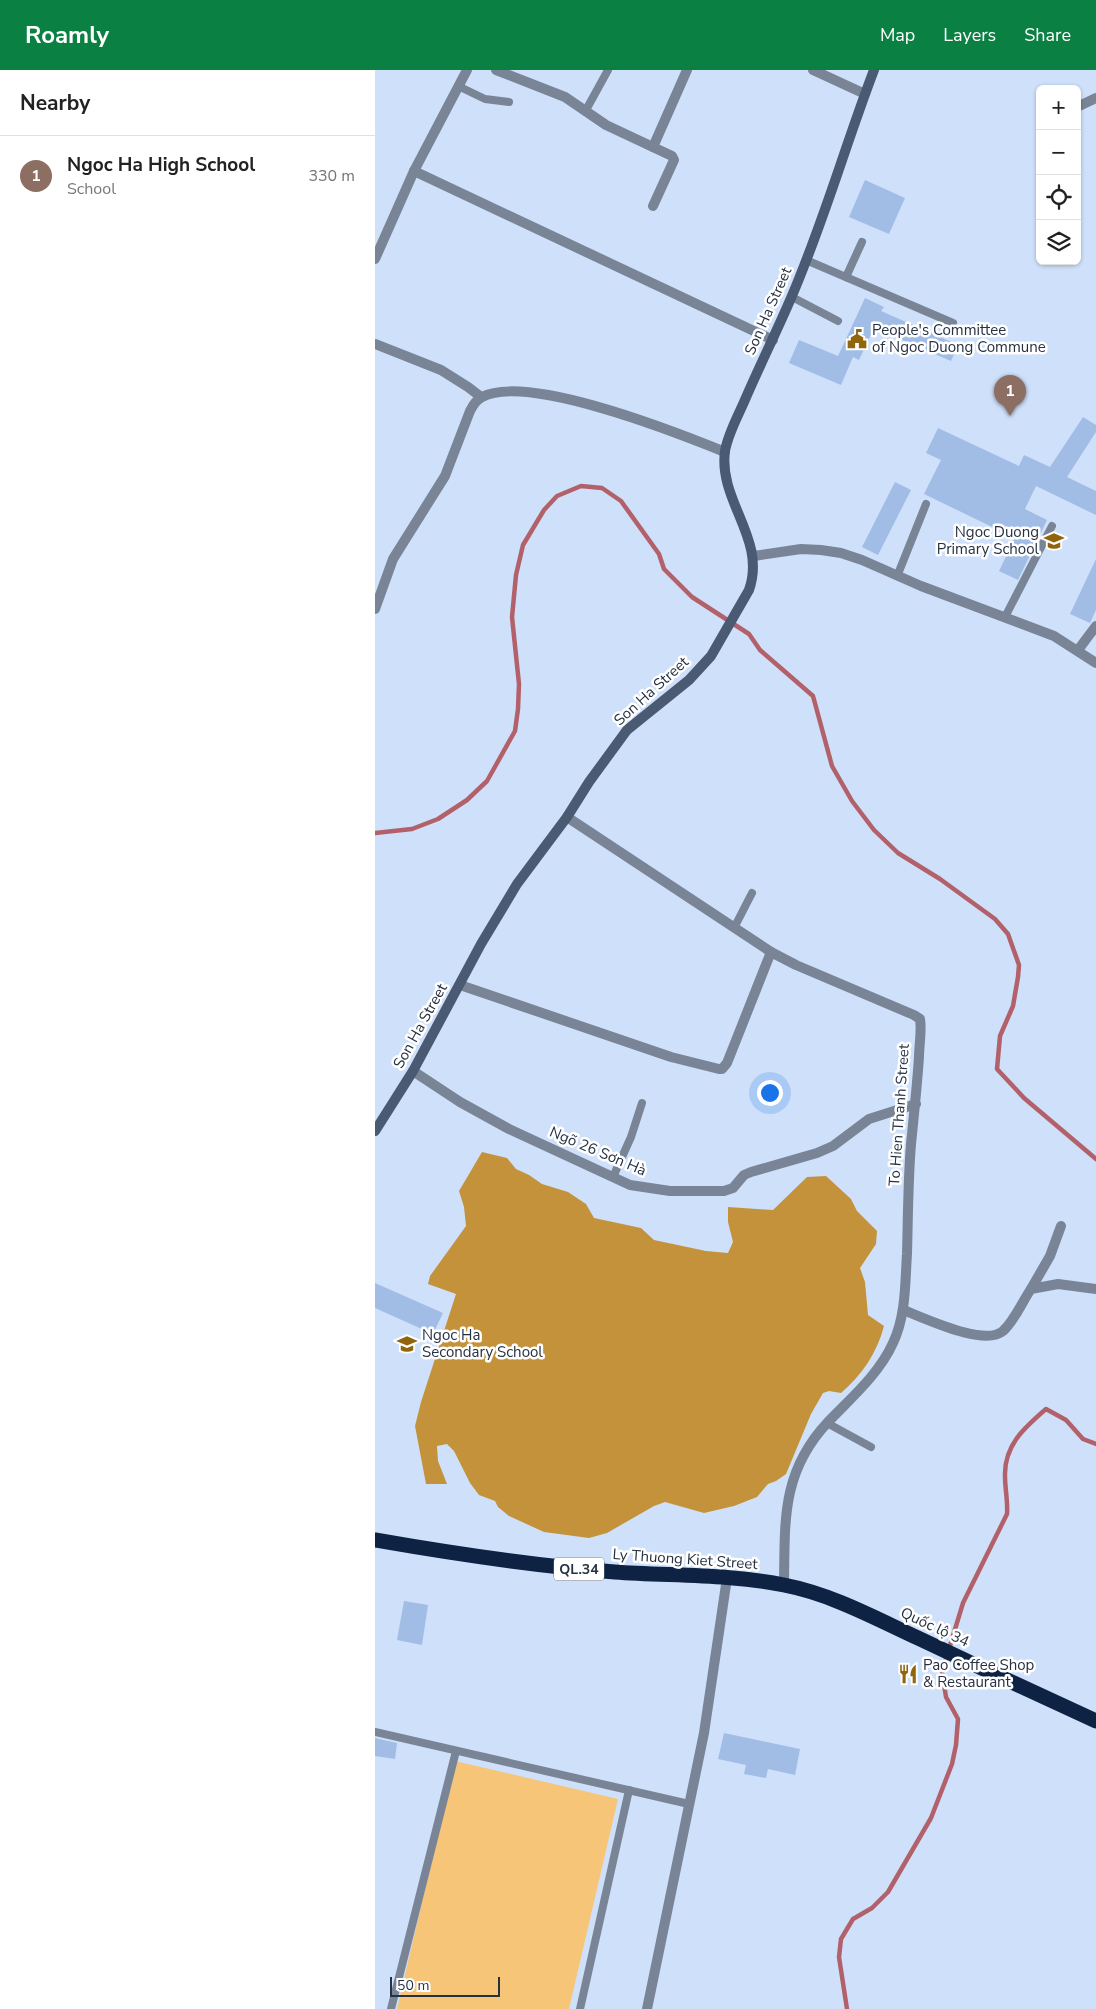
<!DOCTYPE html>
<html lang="en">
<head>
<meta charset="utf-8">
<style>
  :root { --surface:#fff; --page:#f6f6f6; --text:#222; --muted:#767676; --line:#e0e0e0; --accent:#0b8043 }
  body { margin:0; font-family:"Nunito Sans",sans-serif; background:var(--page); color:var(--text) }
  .controls { position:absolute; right:15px; top:15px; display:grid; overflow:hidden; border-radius:8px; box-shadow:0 1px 4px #0004 }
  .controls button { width:45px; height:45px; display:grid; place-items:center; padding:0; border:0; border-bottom:1px solid var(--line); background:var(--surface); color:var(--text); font:25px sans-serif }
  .scale { position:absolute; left:15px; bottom:12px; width:110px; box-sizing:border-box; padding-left:5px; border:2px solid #263142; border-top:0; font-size:14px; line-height:18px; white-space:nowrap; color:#263142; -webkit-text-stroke:4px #fff; paint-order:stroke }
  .you { position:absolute; left:394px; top:1022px; width:18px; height:18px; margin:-12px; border:4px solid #fff; border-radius:50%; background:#1a73e8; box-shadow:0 0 0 8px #1a73e833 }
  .badge { display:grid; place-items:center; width:32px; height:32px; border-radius:50%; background:var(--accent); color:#fff; font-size:16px; font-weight:700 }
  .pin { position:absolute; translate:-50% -41px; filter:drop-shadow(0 1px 2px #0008) }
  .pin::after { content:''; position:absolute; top:26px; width:18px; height:15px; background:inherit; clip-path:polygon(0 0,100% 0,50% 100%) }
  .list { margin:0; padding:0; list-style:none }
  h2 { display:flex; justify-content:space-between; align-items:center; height:65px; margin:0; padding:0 20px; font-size:21px }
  h2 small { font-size:16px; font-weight:400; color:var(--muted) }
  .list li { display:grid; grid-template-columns:32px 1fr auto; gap:15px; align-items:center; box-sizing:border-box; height:80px; padding:0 20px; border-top:1px solid var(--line) }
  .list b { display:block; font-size:19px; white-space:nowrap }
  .list p { margin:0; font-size:16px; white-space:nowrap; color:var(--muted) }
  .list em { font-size:16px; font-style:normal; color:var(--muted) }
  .icon { flex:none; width:28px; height:28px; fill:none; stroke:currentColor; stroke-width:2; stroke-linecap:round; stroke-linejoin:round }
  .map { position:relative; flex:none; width:721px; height:1939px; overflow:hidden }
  header { display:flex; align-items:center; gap:30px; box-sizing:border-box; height:70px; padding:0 25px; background:var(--accent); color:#fff }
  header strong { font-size:24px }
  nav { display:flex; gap:28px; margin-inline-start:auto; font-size:18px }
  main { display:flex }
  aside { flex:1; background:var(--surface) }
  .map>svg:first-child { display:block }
  .green { fill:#f6c578 }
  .forest { fill:#c4923a }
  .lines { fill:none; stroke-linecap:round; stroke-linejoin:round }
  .stream { stroke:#b2616b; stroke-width:4.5 }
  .building { fill:#a1bde6 }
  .lane { stroke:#798596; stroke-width:8 }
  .street { stroke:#798596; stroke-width:10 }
  .secondary { stroke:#4a5a73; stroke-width:10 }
  .highway { stroke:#0e2343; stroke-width:15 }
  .labels { text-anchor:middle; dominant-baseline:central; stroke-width:5; stroke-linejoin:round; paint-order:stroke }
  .shield { fill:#fff; stroke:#676f7b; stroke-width:1 }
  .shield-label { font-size:14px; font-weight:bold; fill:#263142 }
  .street-label { font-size:15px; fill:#263142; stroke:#fff }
  .poi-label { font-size:15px; fill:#263142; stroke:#fff; text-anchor:start }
</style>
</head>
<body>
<header>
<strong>Roamly</strong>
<nav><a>Map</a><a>Layers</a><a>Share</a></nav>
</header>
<main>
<aside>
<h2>Nearby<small></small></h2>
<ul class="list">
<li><span class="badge" style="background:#8d6e63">1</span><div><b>Ngoc Ha High School</b><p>School</p></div><em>330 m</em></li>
</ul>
</aside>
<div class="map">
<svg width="721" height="1939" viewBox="0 0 721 1939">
  <rect width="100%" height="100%" fill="#cfe0fa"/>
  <!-- green -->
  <path class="green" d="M 80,1691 L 243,1729 L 194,1939 L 22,1939 Z"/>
  <!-- forest -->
  <path class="forest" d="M 107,1082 L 132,1088 L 141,1099 L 154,1105 L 167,1114 L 193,1122 L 211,1134 L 219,1148 L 266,1158 L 279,1170 L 331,1181 L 353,1183 L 358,1172 L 353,1152 L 353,1137 L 398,1140 L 432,1107 L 451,1106 L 476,1129 L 482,1141 L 502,1161 L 501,1174 L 485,1198 L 490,1212 L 493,1245 L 509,1256 C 502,1283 487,1305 466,1323 L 454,1321 L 448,1323 L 436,1344 L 411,1404 L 401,1411 L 393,1414 L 382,1427 L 359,1436 L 329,1443 L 290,1432 L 279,1436 L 232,1463 L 214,1468 L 169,1462 L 134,1446 L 123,1437 L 120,1431 L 104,1425 L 95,1413 L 79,1381 L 72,1374 L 62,1376 L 63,1391 L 72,1414 L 51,1414 L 40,1356 L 46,1332 L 81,1224 L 53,1214 L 55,1206 L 91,1156 L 89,1137 L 84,1121 Z"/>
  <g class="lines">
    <!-- stream -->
    <g class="stream">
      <path d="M 0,763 L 37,759 L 63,749 L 92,730 L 112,711 L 140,661 L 143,639 L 144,614 L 137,547 L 141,505 L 148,475 L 169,440 L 182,426 L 206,416 L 227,418 L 246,431 L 284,484 L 289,499 L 317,527 L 374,564 L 385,580 L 438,626 L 457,696 L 477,731 L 499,760 L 523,783 L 565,809 L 620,849 L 633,864 L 644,895 L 643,907 L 638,936 L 625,966 L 622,999 L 649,1028 L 721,1089"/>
      <path d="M 472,1939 L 464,1887 L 466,1869 L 478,1849 L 497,1838 L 513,1822 L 556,1748 L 577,1694 L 581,1675 L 583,1649 L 571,1627 L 567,1602 L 588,1533 L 632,1444 C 633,1431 630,1419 630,1406 C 629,1375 650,1357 671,1339 L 691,1350 L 708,1369 L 721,1374"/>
    </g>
  </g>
  <!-- building -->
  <g class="building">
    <path d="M 490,110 L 530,128 L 514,164 L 474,147 Z"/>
    <path d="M 490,228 L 509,237 L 506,241 L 583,275 L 576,291 L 499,258 L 484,290 L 478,287 L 466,315 L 414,293 L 424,270 L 463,286 Z"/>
    <path d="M 708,347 L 721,355 L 721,362 L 692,407 L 721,421 L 721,445 L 661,416 L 650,439 L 672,450 L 643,510 L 624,501 L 640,468 L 549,424 L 566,390 L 551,383 L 563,358 L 644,396 L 649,385 L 675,397 Z"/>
    <path d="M 520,412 L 536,420 L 503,485 L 487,477 Z"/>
    <path d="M 721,489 L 721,540 L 715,553 L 695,544 Z"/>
    <path d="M 0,1213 L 68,1243 L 58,1264 L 0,1238 Z"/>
    <path d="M 29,1531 L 53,1535 L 47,1575 L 22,1570 Z"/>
    <path d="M 349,1663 L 425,1679 L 420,1705 L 393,1699 L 391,1708 L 369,1704 L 371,1695 L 343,1689 Z"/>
    <path d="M 0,1668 L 22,1673 L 20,1689 L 0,1686 Z"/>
  </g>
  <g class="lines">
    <!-- lane -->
    <g class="lane">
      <path d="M 83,16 L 110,29 L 134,32"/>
      <path d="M 211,40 L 233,0"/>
      <path d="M 431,190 L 578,253"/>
      <path d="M 471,207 L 487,172"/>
      <path d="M 417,227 L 463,251"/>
      <path d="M 523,504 L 551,434"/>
      <path d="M 630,547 L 677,456"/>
      <path d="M 359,858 L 377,823"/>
      <path d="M 238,1107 L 256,1067 L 267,1033"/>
      <path d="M 452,1353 L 496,1377"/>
      <path d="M 0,1662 L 314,1734"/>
      <path d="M 16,1939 L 81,1681"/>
      <path d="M 205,1939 L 254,1720"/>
    </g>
    <!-- street -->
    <g class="street">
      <path d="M 121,0 L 190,27 L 231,55 L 297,86 L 299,90 L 278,136"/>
      <path d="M 438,0 L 490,24"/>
      <path d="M 702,37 L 721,28"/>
      <path d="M 278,77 L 312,0"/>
      <path d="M 39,101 L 398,270"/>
      <path d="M 0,189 L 39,101 L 92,0"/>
      <path d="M 0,274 L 66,300 L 93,317 L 106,327"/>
      <path d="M 379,486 L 426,479 L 446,480 L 466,483 L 487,490 L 546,516 L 679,566 L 721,593"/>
      <path d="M 0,539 L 18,489 L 70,406 L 95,341 C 98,335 101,330 107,327 C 152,303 303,363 350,382"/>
      <path d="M 703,580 L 721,556"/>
      <path d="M 192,747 L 396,882 L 421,895 L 539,945 L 545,949 C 547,961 544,975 544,987 C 542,1016 539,1045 536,1074 C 533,1110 533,1147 532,1184 C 530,1213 531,1246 518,1273 C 504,1304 476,1328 453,1352 C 406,1402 410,1451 409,1515"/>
      <path d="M 85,915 L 296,987 L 344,999 L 347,999 L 352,993 L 396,882"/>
      <path d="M 38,1001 L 85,1032 L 134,1059 L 255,1115 L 295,1121 L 349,1121 L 358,1118 L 369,1105 L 376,1102 L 442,1083 L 458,1076 L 494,1049 L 541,1034"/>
      <path d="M 656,1219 L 675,1186 L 686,1156"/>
      <path d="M 528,1240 C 550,1248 609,1277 628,1261 C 640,1250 647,1232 656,1219 L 683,1214 L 721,1219"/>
      <path d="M 272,1939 L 329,1663 L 352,1508"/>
    </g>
    <!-- secondary -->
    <path class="secondary" d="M 0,1061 L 38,1001 L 106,874 L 142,814 L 192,747 L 214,712 L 252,660 L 314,610 L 336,586 L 374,520 C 392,469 343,431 350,381 C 353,364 362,348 369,332 C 384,297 401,263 416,228 C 448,154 470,76 499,0"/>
    <!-- highway -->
    <path class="highway" d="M 0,1470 C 80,1484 159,1496 240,1502 C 295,1506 355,1504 409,1515 C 456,1524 500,1548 543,1568 C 602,1596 662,1624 721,1651"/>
  </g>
  <!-- icons -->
  <defs>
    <symbol id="civic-bare" viewBox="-9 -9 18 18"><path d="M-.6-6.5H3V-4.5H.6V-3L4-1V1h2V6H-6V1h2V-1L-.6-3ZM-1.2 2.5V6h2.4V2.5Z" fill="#90650c" stroke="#fff" stroke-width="2.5" paint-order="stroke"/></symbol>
    <symbol id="school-bare" viewBox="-9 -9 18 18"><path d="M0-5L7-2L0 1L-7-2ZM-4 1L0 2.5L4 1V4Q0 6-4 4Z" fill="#90650c" stroke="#fff" stroke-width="2.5" paint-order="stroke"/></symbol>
    <symbol id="restaurant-bare" viewBox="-9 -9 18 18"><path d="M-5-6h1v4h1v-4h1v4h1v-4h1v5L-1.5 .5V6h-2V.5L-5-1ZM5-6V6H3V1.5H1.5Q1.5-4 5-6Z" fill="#90650c" stroke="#fff" stroke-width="2.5" paint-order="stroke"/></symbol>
  </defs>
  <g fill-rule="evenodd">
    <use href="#civic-bare" x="468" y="255" width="28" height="28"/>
    <use href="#school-bare" x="665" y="457" width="28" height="28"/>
    <use href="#school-bare" x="18" y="1260" width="28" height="28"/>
    <use href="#restaurant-bare" x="519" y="1590" width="28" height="28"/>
  </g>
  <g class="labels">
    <!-- shield labels -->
    <rect class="shield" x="179" y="1487.5" width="50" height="23" rx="4"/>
    <g class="shield-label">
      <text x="204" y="1499">QL.34</text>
    </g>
    <!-- street labels -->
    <g class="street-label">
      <text transform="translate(393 241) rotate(-66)">Son Ha Street</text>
      <text transform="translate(276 621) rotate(-42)">Son Ha Street</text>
      <text transform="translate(45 956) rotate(-61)">Son Ha Street</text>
      <text transform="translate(524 1045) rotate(-86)">To Hien Thanh Street</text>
      <text transform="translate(223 1081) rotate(23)">Ngõ 26 Sơn Hà</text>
      <text transform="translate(310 1489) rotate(4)">Ly Thuong Kiet Street</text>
      <text transform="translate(560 1557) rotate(25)">Quốc lộ 34</text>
    </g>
    <!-- poi labels -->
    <g class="poi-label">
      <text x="497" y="260">People's Committee<tspan x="497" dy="17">of Ngoc Duong Commune</tspan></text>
      <text x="664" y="462" text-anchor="end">Ngoc Duong<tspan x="664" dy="17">Primary School</tspan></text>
      <text x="47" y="1265">Ngoc Ha<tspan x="47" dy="17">Secondary School</tspan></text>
      <text x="548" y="1595">Pao Coffee Shop<tspan x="548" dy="17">&amp; Restaurant</tspan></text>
    </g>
  </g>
</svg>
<div class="controls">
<button>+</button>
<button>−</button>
<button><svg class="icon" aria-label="locate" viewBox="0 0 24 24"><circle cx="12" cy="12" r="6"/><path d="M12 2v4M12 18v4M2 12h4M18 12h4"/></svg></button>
<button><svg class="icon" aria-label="layers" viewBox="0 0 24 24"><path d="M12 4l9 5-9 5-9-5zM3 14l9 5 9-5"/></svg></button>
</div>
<div class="scale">50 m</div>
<div class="you"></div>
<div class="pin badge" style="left:635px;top:346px;background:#8d6e63">1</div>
</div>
</main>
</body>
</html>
